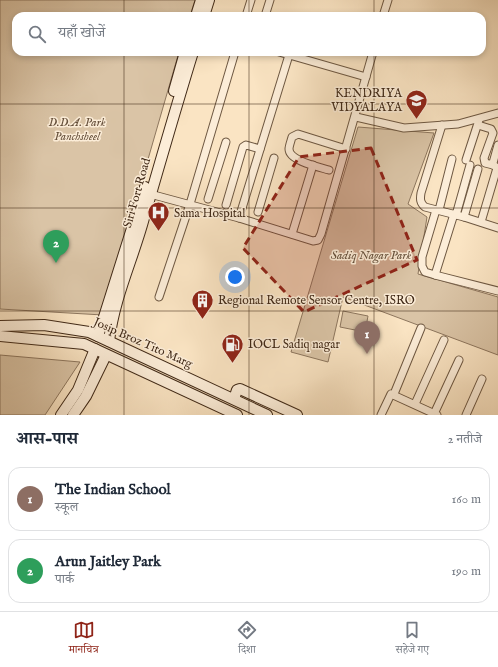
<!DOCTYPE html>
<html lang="hi">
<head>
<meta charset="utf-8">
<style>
  :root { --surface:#fff; --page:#f6f6f7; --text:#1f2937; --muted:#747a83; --line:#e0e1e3; --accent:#8f2418 }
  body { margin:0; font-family:"IM FELL English","Noto Serif Devanagari",serif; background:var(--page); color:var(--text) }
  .you { position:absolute; left:235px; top:277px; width:14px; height:14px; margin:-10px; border:3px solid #fff; border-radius:50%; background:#1a73e8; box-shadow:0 0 0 6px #1a73e833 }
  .badge { display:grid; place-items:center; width:26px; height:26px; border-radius:50%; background:var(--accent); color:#fff; font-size:13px; font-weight:700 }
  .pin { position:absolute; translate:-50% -33px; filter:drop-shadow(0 1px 2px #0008) }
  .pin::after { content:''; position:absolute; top:21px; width:14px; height:12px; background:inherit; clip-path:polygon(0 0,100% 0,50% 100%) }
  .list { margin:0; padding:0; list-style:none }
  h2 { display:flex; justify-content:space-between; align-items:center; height:52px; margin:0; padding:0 16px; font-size:17px }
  h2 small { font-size:13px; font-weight:400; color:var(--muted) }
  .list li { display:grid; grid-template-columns:26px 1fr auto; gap:12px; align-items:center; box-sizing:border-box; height:64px; margin:0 8px 8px; padding:0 8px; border:1px solid var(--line); border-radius:12px }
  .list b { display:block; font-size:15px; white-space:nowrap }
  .list p { margin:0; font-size:13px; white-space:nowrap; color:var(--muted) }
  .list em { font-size:13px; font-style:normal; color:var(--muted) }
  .icon { flex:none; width:22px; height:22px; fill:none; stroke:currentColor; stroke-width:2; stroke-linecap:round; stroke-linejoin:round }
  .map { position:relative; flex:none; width:498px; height:415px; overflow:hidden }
  .search { position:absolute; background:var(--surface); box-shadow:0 2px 6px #0003; left:12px; right:12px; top:12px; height:44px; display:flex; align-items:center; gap:10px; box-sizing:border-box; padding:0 14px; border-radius:12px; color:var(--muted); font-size:15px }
  .sheet { height:196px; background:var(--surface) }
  nav { display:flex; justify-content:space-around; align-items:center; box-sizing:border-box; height:56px; border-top:1px solid var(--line); background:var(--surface); font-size:11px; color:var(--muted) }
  nav a { display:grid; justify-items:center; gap:2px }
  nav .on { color:var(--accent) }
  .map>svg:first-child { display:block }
  .green { fill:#dac4a6; stroke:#8d765e }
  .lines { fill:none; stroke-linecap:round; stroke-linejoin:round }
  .street-casing { stroke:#6e5842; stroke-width:9 }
  .secondary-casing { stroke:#402917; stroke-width:12 }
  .street { stroke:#fcedd8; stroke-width:7 }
  .secondary { stroke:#fcedd8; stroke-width:10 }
  .marked { fill:#8f2418; fill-opacity:0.2; stroke:#8f2418; stroke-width:3; stroke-dasharray:8 5; stroke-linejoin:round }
  .grid { fill:none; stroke:#402917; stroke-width:1; stroke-opacity:0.55 }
  .labels { text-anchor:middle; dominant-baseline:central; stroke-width:3; stroke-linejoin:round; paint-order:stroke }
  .poi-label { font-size:12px; fill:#402917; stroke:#fcedd8; text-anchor:start }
  .park-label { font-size:12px; font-style:italic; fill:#66503b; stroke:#fcedd8 }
  .street-label { font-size:12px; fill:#402917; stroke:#fcedd8 }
</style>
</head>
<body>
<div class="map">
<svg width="498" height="415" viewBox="0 0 498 415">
  <rect width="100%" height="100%" fill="#fae4c3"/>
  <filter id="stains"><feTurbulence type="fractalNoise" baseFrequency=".005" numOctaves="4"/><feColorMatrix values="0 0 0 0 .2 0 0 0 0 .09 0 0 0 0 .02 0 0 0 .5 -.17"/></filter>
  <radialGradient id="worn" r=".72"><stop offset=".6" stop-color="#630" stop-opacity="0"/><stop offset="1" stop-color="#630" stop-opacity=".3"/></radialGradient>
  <!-- green -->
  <g class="green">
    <path d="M 0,0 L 195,0 L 190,16 L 16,16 L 16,52 L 179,52 L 103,315 L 0,309 Z"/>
    <path d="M 358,127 L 434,133 L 408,204 L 427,217 L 418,274 L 498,297 L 498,355 L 343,297 L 328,362 L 291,352 Z"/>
    <path d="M 343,311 L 368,316 L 365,332 L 340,327 Z"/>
    <path d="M 0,355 L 80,362 L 45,415 L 0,415 Z"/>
  </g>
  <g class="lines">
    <defs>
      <g id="street">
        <path d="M 246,16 L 251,0"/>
        <path d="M 265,16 L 270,0"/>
        <path d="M 383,16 L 388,0"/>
        <path d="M 279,52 L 366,77"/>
        <path d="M 356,117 L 404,128 L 458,124 L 498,113"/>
        <path d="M 442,125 L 421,193 C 420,199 420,203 425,207 L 464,217 L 498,228"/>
        <path d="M 478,125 L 491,129 L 493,133 L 484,158 L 485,163 L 493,165 L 498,168"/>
        <path d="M 466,160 L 479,120"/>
        <path d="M 493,165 L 493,163 L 498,145"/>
        <path d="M 329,170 C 319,167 289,161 289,149 C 289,146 291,141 292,137 L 298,134 L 346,149"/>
        <path d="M 150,194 L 239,218 L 313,241 L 318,240 L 321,234 L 373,52"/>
        <path d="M 208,199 L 226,142"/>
        <path d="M 226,205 L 243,147 L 246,145 L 260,149"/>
        <path d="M 436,210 L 422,257 L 422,266 L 425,272 L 435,275 L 498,291"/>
        <path d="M 439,210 L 452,159"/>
        <path d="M 258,212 L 274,158"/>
        <path d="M 456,215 L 470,165"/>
        <path d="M 464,217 L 478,169"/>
        <path d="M 239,218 L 289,55"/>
        <path d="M 481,222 L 497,168"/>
        <path d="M 292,234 L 313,165"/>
        <path d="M 435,275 L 454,214"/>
        <path d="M 159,297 L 190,204 L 235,52"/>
        <path d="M 394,394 L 421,328"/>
        <path d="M 415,404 L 444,340"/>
        <path d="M 434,414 L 459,360"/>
        <path d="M 381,415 L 391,394 L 437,415"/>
        <path d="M 466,415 L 482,379"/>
      </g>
      <g id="secondary">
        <path d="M 196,16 L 201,0"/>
        <path d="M 204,16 L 209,0"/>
        <path d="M 174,91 L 185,52"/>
        <path d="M 0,326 L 44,325 L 89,332 L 267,415"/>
        <path d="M 0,336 L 84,344 L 237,415"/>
        <path d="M 98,336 L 145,187"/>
        <path d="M 109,341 C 114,298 133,259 144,218 C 160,163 176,107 193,52"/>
        <path d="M 234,399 L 237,390 L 240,389 L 297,415"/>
        <path d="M 61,415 L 78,390 L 95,349"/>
        <path d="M 73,415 L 86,396 L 106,355"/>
      </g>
    </defs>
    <!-- street casing -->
    <use href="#street" class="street-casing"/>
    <!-- secondary casing -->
    <use href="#secondary" class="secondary-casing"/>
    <!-- street -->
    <use href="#street" class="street"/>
    <!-- secondary -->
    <use href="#secondary" class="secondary"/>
  </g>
  <!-- marked area -->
  <path class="marked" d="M 371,148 L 417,260 L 304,312 L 243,248 L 299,157 Z"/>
  <!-- grid -->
  <path class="grid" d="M 124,0 L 124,16M 249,0 L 249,16M 374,0 L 374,16M 124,52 L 124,415M 249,52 L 249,415M 374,52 L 374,415M 0,104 L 498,104M 0,208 L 498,208M 0,311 L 498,311"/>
  <!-- icons -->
  <defs>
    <symbol id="school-pin" viewBox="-11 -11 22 30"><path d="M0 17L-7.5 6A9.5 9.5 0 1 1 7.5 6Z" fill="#8f2418" stroke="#fcedd8"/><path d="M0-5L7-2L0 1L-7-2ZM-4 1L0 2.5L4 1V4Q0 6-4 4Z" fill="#fff"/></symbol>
    <symbol id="hospital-pin" viewBox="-11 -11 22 30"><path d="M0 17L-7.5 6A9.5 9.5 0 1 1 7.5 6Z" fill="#8f2418" stroke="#fcedd8"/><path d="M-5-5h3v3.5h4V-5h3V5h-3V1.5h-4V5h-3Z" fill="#fff"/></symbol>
    <symbol id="building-pin" viewBox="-11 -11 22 30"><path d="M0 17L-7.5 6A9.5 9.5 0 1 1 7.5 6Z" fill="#8f2418" stroke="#fcedd8"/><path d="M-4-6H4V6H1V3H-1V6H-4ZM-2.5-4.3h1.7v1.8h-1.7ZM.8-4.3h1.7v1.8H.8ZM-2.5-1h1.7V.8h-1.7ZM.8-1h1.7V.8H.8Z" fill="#fff"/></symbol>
    <symbol id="fuel-pin" viewBox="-11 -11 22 30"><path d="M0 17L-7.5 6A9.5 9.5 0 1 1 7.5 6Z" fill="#8f2418" stroke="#fcedd8"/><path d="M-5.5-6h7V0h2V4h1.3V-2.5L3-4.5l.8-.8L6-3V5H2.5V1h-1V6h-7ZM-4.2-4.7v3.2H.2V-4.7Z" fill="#fff"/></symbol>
  </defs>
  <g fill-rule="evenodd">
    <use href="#school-pin" x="404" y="88" width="25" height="34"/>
    <use href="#hospital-pin" x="146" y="200" width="25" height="34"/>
    <use href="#building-pin" x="190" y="288" width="25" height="34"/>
    <use href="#fuel-pin" x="220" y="332" width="25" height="34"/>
  </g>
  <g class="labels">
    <!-- poi labels -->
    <g class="poi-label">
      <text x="402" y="93" text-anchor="end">KENDRIYA<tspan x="402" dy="14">VIDYALAYA</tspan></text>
      <text x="174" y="213">Sama Hospital</text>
      <text x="218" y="300">Regional Remote Sensor Centre, ISRO</text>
      <text x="248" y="344">IOCL Sadiq nagar</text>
    </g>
    <!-- park labels -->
    <g class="park-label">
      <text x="77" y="122">D.D.A. Park<tspan x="77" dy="14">Panchsheel</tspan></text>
      <text x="371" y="255">Sadiq Nagar Park</text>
    </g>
    <!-- street labels -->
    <g class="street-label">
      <text transform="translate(137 193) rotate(-74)">Siri Fort Road</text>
      <text transform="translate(143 343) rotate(24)">Josip Broz Tito Marg</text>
    </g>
  </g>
  <rect width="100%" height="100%" filter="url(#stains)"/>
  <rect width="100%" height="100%" fill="url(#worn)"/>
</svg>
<div class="you"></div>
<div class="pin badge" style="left:367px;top:354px;background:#8d6e63">1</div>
<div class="pin badge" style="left:56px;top:263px;background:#2e9e5b">2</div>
<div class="search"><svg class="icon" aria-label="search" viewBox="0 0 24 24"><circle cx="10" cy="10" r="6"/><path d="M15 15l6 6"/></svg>यहाँ खोजें</div>
</div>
<section class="sheet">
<h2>आस-पास<small>2 नतीजे</small></h2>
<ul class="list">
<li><span class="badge" style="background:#8d6e63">1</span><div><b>The Indian School</b><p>स्कूल</p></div><em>160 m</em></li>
<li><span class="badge" style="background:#2e9e5b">2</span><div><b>Arun Jaitley Park</b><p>पार्क</p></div><em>190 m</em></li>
</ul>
</section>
<nav>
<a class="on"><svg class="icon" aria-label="map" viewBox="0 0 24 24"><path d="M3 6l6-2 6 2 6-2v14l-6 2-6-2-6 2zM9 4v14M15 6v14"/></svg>मानचित्र</a>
<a><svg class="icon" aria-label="directions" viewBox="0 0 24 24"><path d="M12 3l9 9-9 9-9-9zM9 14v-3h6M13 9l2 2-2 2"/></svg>दिशा</a>
<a><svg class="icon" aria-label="saved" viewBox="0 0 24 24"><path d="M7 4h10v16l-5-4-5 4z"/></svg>सहेजे गए</a>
</nav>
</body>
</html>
